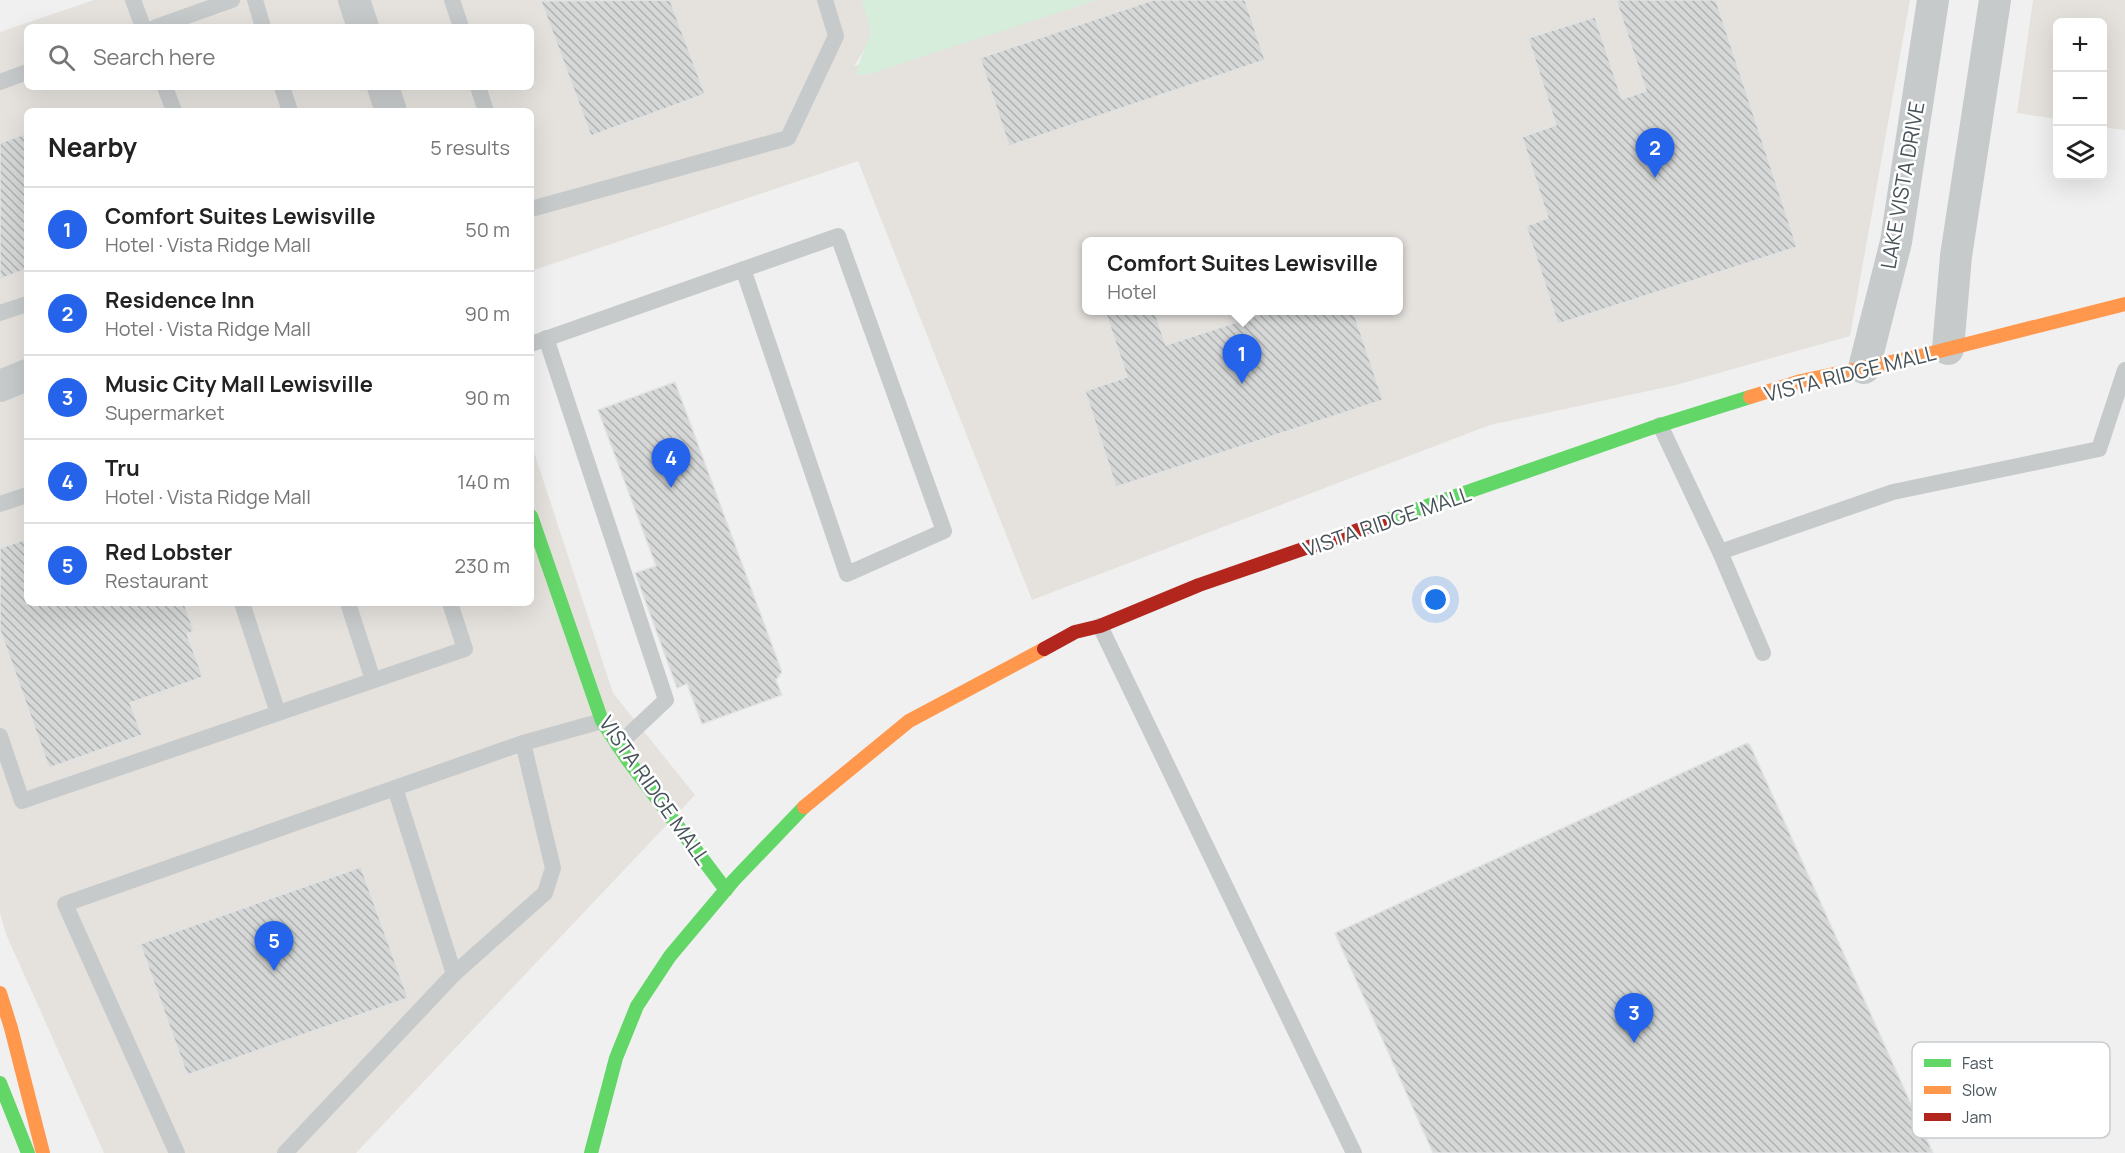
<!DOCTYPE html>
<html lang="en">
<head>
<meta charset="utf-8">
<style>
  :root { --surface:#fff; --page:#f2f2f2; --text:#222; --muted:#767676; --line:#e0e0e0; --accent:#2563eb }
  body { margin:0; font-family:Manrope,sans-serif; background:var(--page); color:var(--text) }
  .controls { position:absolute; right:18px; top:18px; display:grid; overflow:hidden; border-radius:9px; box-shadow:0 6px 24px #0002 }
  .controls button { width:54px; height:54px; display:grid; place-items:center; padding:0; border:0; border-bottom:2px solid var(--line); background:var(--surface); color:var(--text); font:30px sans-serif }
  .you { position:absolute; left:1436px; top:600px; width:21px; height:21px; margin:-15px; border:4px solid #fff; border-radius:50%; background:#1a73e8; box-shadow:0 0 0 9px #1a73e833 }
  .badge { display:grid; place-items:center; width:39px; height:39px; border-radius:50%; background:var(--accent); color:#fff; font-size:20px; font-weight:700 }
  .pin { position:absolute; translate:-50% -50px; filter:drop-shadow(0 2px 3px #0008) }
  .pin::after { content:''; position:absolute; top:32px; width:21px; height:18px; background:inherit; clip-path:polygon(0 0,100% 0,50% 100%) }
  .popup { position:absolute; left:1082px; top:237px; width:321px; height:78px; box-sizing:border-box; display:grid; place-content:center; border-radius:9px; background:var(--surface); filter:drop-shadow(0 2px 4px #0005); font-size:20px; white-space:nowrap; color:var(--muted) }
  .popup b { font-size:22px; color:var(--text) }
  .popup::after { content:''; position:absolute; left:50%; top:100%; margin-left:-12px; border:12px solid transparent; border-top-color:var(--surface) }
  .list { margin:0; padding:0; list-style:none }
  h2 { display:flex; justify-content:space-between; align-items:center; height:78px; margin:0; padding:0 24px; font-size:26px }
  h2 small { font-size:20px; font-weight:400; color:var(--muted) }
  .list li { display:grid; grid-template-columns:39px 1fr auto; gap:18px; align-items:center; box-sizing:border-box; height:84px; padding:0 24px; border-top:2px solid var(--line) }
  .list b { display:block; font-size:22px; white-space:nowrap }
  .list p { margin:0; font-size:20px; white-space:nowrap; color:var(--muted) }
  .list em { font-size:20px; font-style:normal; color:var(--muted) }
  .icon { flex:none; width:33px; height:33px; fill:none; stroke:currentColor; stroke-width:2; stroke-linecap:round; stroke-linejoin:round }
  .map { position:relative; flex:none; width:2125px; height:1153px; overflow:hidden }
  .search { position:absolute; background:var(--surface); box-shadow:0 6px 24px #0002; left:24px; top:24px; width:510px; height:66px; display:flex; align-items:center; gap:15px; box-sizing:border-box; padding:0 21px; border-radius:9px; color:var(--muted); font-size:22px }
  .panel { position:absolute; background:var(--surface); box-shadow:0 6px 24px #0002; left:24px; top:108px; width:510px; height:498px; border-radius:9px }
  .map>svg:first-child { display:block }
  .commercial { fill:#e5e2de; fill-rule:evenodd }
  .green { fill:#d6eddc }
  .building { fill:url(#building-back-hatch); stroke:#e1e2e3; stroke-width:1.5 }
  .lines { fill:none; stroke-linecap:round; stroke-linejoin:round }
  .lane { stroke:#c7cacb; stroke-width:16 }
  .street { stroke:#c7cacb; stroke-width:32 }
  .fast { stroke:#63d668; stroke-width:14 }
  .slow { stroke:#ff974d; stroke-width:14 }
  .jam { stroke:#b3261e; stroke-width:14 }
  .labels { text-anchor:middle; dominant-baseline:central; stroke-width:5; stroke-linejoin:round; paint-order:stroke }
  .street-label { font-size:21px; fill:#48545a; stroke:#fff }
  .key { fill:#fff; stroke:#c8ccce; stroke-width:1.5 }
  .key-label { font-size:16px; fill:#48545a }
</style>
</head>
<body>
<div class="map">
<svg width="2125" height="1153" viewBox="0 0 2125 1153">
  <defs>
    <pattern id="building-back-hatch" width="6" height="6" patternUnits="userSpaceOnUse" patternTransform="scale(1.5)"><rect width="6" height="6" fill="#d6d8d8"/><path d="M-1 5l2 2M0 0l6 6M5-1l2 2" fill="none" stroke="#b0b2b2"/></pattern>
  </defs>
  <rect width="100%" height="100%" fill="#f0f0f0"/>
  <!-- commercial -->
  <g class="commercial">
    <path d="M 94,0 L 867,0 L 876,32 L 854,66 L 1058,0 L 1910,0 L 1850,336 L 1676,385 L 1490,425 L 1032,600 L 858,161 L 531,271 L 531,111 L 27,111 L 27,603 L 531,603 L 531,443 L 613,693 L 695,795 L 356,1153 L 104,1153 L 6,934 L 0,913 L 0,32 ZM 27,27 L 531,27 L 531,87 L 27,87 ZM 1086,242 L 1398,242 L 1398,310 L 1086,310 Z"/>
    <path d="M 2033,0 L 2125,0 L 2125,130 L 2103,127 L 2102,22 L 2058,22 L 2057,119 L 2017,113 Z"/>
  </g>
  <!-- green -->
  <path class="green" d="M 862,0 L 1097,0 L 869,74 L 855,75 L 871,32 Z"/>
  <!-- building -->
  <g class="building">
    <path d="M 670,0 L 705,94 L 591,136 L 541,1 Z"/>
    <path d="M 1153,0 L 1245,0 L 1265,60 L 1009,146 L 980,58 Z"/>
    <path d="M 1616,0 L 1716,0 L 1797,247 L 1558,324 L 1526,226 L 1548,218 L 1522,137 L 1556,125 L 1528,38 L 1595,17 L 1622,99 L 1646,91 Z"/>
    <path d="M 27,133 L 27,269 L 0,279 L 0,143 Z"/>
    <path d="M 1116,310 L 1154,310 L 1166,345 L 1274,310 L 1353,310 L 1383,400 L 1116,487 L 1085,391 L 1127,377 L 1106,314 Z"/>
    <path d="M 675,382 L 782,672 L 776,680 L 782,695 L 702,724 L 687,684 L 677,688 L 635,573 L 656,566 L 598,410 Z"/>
    <path d="M 27,539 L 27,603 L 184,603 L 194,631 L 187,634 L 203,677 L 130,703 L 142,735 L 49,768 L 0,630 L 0,548 Z"/>
    <path d="M 1747,743 L 1750,745 L 1933,1153 L 1433,1153 L 1335,933 Z"/>
    <path d="M 361,867 L 408,998 L 187,1075 L 140,944 Z"/>
  </g>
  <g class="lines">
    <!-- lane -->
    <g class="lane">
      <path d="M 133,0 L 143,27"/>
      <path d="M 255,0 L 263,27"/>
      <path d="M 452,0 L 461,27"/>
      <path d="M 156,27 L 232,0"/>
      <path d="M 0,82 L 27,72"/>
      <path d="M 165,87 L 174,111"/>
      <path d="M 282,87 L 290,111"/>
      <path d="M 478,87 L 486,111"/>
      <path d="M 531,209 L 788,138 L 836,36 L 825,0"/>
      <path d="M 0,313 L 27,304"/>
      <path d="M 546,338 L 666,700 L 618,745"/>
      <path d="M 531,344 L 838,236 L 944,531 L 847,574 L 743,269"/>
      <path d="M 1660,425 L 1720,552 L 1763,653"/>
      <path d="M 0,504 L 27,495"/>
      <path d="M 1720,552 L 1893,492 L 2099,449 L 2125,370"/>
      <path d="M 242,603 L 278,713"/>
      <path d="M 348,603 L 373,680"/>
      <path d="M 1100,626 L 1354,1153"/>
      <path d="M 0,736 L 22,801 L 465,649 L 450,603"/>
      <path d="M 454,974 L 545,893 L 553,868 L 523,743"/>
      <path d="M 177,1153 L 65,904 L 523,743 L 602,721"/>
      <path d="M 285,1153 L 454,974 L 395,788"/>
    </g>
    <!-- street -->
    <g class="street">
      <path d="M 354,0 L 363,27"/>
      <path d="M 383,87 L 391,111"/>
      <path d="M 1948,349 L 1956,256 L 1995,0"/>
      <path d="M 1864,368 L 1896,242 L 1933,0"/>
      <path d="M 0,386 L 27,375"/>
    </g>
    <!-- fast -->
    <g class="fast">
      <path d="M 531,516 L 602,721 L 627,759 L 726,890"/>
      <path d="M 1381,522 L 1651,428 L 1750,397"/>
      <path d="M 0,1083 L 28,1153"/>
      <path d="M 591,1153 L 616,1058 L 637,1006 L 670,956 L 734,880 L 804,807"/>
    </g>
    <!-- slow -->
    <g class="slow">
      <path d="M 1750,397 L 1801,381 L 1924,355 L 2125,304"/>
      <path d="M 804,807 L 909,721 L 1044,649"/>
      <path d="M 0,993 L 11,1028 L 43,1153"/>
    </g>
    <!-- jam -->
    <path class="jam" d="M 1044,649 L 1075,632 L 1100,626 L 1199,585 L 1381,522"/>
  </g>
  <g class="labels">
    <!-- street labels -->
    <g class="street-label">
      <text transform="translate(1902 185) rotate(-80)">LAKE VISTA DRIVE</text>
      <text transform="translate(1850 373) rotate(-14)">VISTA RIDGE MALL</text>
      <text transform="translate(1387 521) rotate(-19)">VISTA RIDGE MALL</text>
      <text transform="translate(655 790) rotate(55)">VISTA RIDGE MALL</text>
    </g>
  </g>
  <!-- legend -->
  <rect x="1912" y="1042" width="198" height="96" rx="9" class="key"/>
  <rect x="1924" y="1059" width="27" height="8" fill="#63d668"/>
  <rect x="1924" y="1086" width="27" height="8" fill="#ff974d"/>
  <rect x="1924" y="1113" width="27" height="8" fill="#b3261e"/>
  <g class="key-label">
    <text x="1962" y="1069">Fast</text>
    <text x="1962" y="1096">Slow</text>
    <text x="1962" y="1123">Jam</text>
  </g>
</svg>
<div class="controls">
<button>+</button>
<button>−</button>
<button><svg class="icon" aria-label="layers" viewBox="0 0 24 24"><path d="M12 4l9 5-9 5-9-5zM3 14l9 5 9-5"/></svg></button>
</div>
<div class="you"></div>
<div class="pin badge" style="left:1242px;top:384px">1</div>
<div class="popup"><b>Comfort Suites Lewisville</b>Hotel</div>
<div class="pin badge" style="left:1655px;top:178px">2</div>
<div class="pin badge" style="left:1634px;top:1043px">3</div>
<div class="pin badge" style="left:671px;top:488px">4</div>
<div class="pin badge" style="left:274px;top:971px">5</div>
<div class="search"><svg class="icon" aria-label="search" viewBox="0 0 24 24"><circle cx="10" cy="10" r="6"/><path d="M15 15l6 6"/></svg>Search here</div>
<section class="panel">
<h2>Nearby<small>5 results</small></h2>
<ul class="list">
<li><span class="badge">1</span><div><b>Comfort Suites Lewisville</b><p>Hotel · Vista Ridge Mall</p></div><em>50 m</em></li>
<li><span class="badge">2</span><div><b>Residence Inn</b><p>Hotel · Vista Ridge Mall</p></div><em>90 m</em></li>
<li><span class="badge">3</span><div><b>Music City Mall Lewisville</b><p>Supermarket</p></div><em>90 m</em></li>
<li><span class="badge">4</span><div><b>Tru</b><p>Hotel · Vista Ridge Mall</p></div><em>140 m</em></li>
<li><span class="badge">5</span><div><b>Red Lobster</b><p>Restaurant</p></div><em>230 m</em></li>
</ul>
</section>
</div>
</body>
</html>
